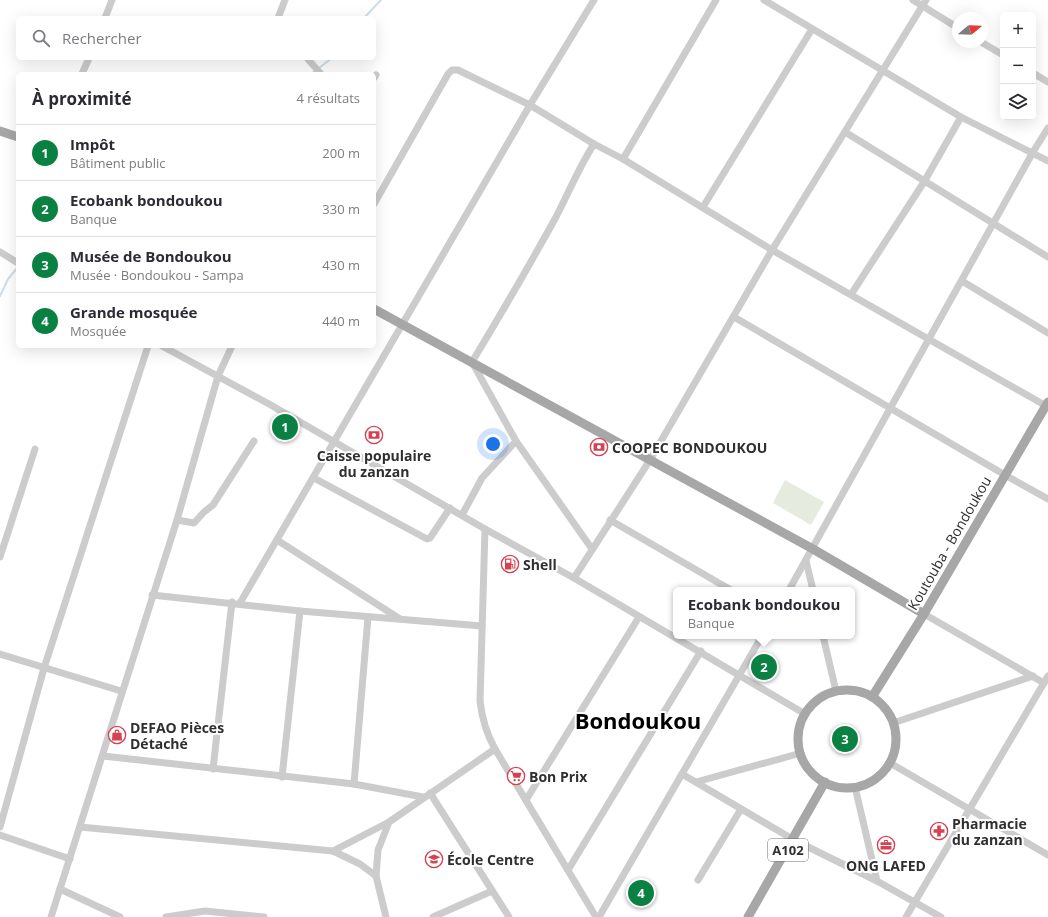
<!DOCTYPE html>
<html lang="fr">
<head>
<meta charset="utf-8">
<style>
  :root { --surface:#fff; --page:#f2f2f3; --text:#2b2b33; --muted:#7c7c81; --line:#e1e1e2; --accent:#0b8043 }
  body { margin:0; font-family:"Open Sans",sans-serif; background:var(--page); color:var(--text) }
  .controls { position:absolute; right:12px; top:12px; display:grid; overflow:hidden; border-radius:6px; box-shadow:0 4px 16px #0002 }
  .controls button { width:36px; height:36px; display:grid; place-items:center; padding:0; border:0; border-bottom:1px solid var(--line); background:var(--surface); color:var(--text); font:20px sans-serif }
  .compass { position:absolute; left:952px; top:12px; width:36px; height:36px; border-radius:50%; background:var(--surface); box-shadow:0 4px 16px #0002; rotate:71deg }
  .you { position:absolute; left:493px; top:444px; width:14px; height:14px; margin:-10px; border:3px solid #fff; border-radius:50%; background:#1a73e8; box-shadow:0 0 0 6px #1a73e833 }
  .badge { display:grid; place-items:center; width:26px; height:26px; border-radius:50%; background:var(--accent); color:#fff; font-size:13px; font-weight:700 }
  .pin { position:absolute; translate:-50% -50%; border:2px solid #fff; box-shadow:0 1px 4px #0006 }
  .popup { position:absolute; left:673px; top:587px; width:182px; height:52px; box-sizing:border-box; display:grid; place-content:center; border-radius:6px; background:var(--surface); filter:drop-shadow(0 1px 3px #0005); font-size:13px; white-space:nowrap; color:var(--muted) }
  .popup b { font-size:15px; color:var(--text) }
  .popup::after { content:''; position:absolute; left:50%; top:100%; margin-left:-8px; border:8px solid transparent; border-top-color:var(--surface) }
  .list { margin:0; padding:0; list-style:none }
  h2 { display:flex; justify-content:space-between; align-items:center; height:52px; margin:0; padding:0 16px; font-size:17px }
  h2 small { font-size:13px; font-weight:400; color:var(--muted) }
  .list li { display:grid; grid-template-columns:26px 1fr auto; gap:12px; align-items:center; box-sizing:border-box; height:56px; padding:0 16px; border-top:1px solid var(--line) }
  .list b { display:block; font-size:15px; white-space:nowrap }
  .list p { margin:0; font-size:13px; white-space:nowrap; color:var(--muted) }
  .list em { font-size:13px; font-style:normal; color:var(--muted) }
  .icon { flex:none; width:22px; height:22px; fill:none; stroke:currentColor; stroke-width:2; stroke-linecap:round; stroke-linejoin:round }
  .map { position:relative; flex:none; width:1048px; height:917px; overflow:hidden }
  .search { position:absolute; background:var(--surface); box-shadow:0 4px 16px #0002; left:16px; top:16px; width:360px; height:44px; display:flex; align-items:center; gap:10px; box-sizing:border-box; padding:0 14px; border-radius:6px; color:var(--muted); font-size:15px }
  .panel { position:absolute; background:var(--surface); box-shadow:0 4px 16px #0002; left:16px; top:72px; width:360px; height:276px; border-radius:6px }
  .map>svg:first-child { display:block }
  .green { fill:#e5ebde }
  .lines { fill:none; stroke-linecap:round; stroke-linejoin:round }
  .stream { stroke:#cddee9; stroke-width:2 }
  .minor { stroke:#ccc; stroke-width:7 }
  .major { stroke:#a7a7a7; stroke-width:9 }
  .labels { text-anchor:middle; dominant-baseline:central; stroke-width:4; stroke-linejoin:round; paint-order:stroke }
  .shield { fill:#fff; stroke:#6d6d6d; stroke-width:1 }
  .shield-label { font-size:13px; font-weight:bold; fill:#2f2f2f }
  .poi-label { font-size:14px; font-weight:bold; fill:#2f2f2f; stroke:#fff; text-anchor:start }
  .street-label { font-size:14px; fill:#2f2f2f; stroke:#fff }
  .town-label { font-size:22px; font-weight:bold; fill:#000; stroke:#fff }
</style>
</head>
<body>
<div class="map">
<svg width="1048" height="917" viewBox="0 0 1048 917">
  <rect width="100%" height="100%" fill="#fff"/>
  <!-- green -->
  <path class="green" d="M 785,480 L 824,502 L 811,525 L 773,503 Z"/>
  <g class="lines">
    <!-- stream -->
    <g class="stream">
      <path d="M 364,18 L 381,0"/>
      <path d="M 319,68 L 332,58"/>
      <path d="M 311,74 L 315,71"/>
      <path d="M 0,296 L 8,279 L 18,267"/>
    </g>
    <!-- minor -->
    <g class="minor">
      <path d="M 764,0 L 961,117 L 1048,161"/>
      <path d="M 913,0 L 958,28"/>
      <path d="M 105,18 L 112,0"/>
      <path d="M 278,18 L 285,0"/>
      <path d="M 981,42 L 1003,55"/>
      <path d="M 307,58 L 321,74"/>
      <path d="M 1033,73 L 1048,82"/>
      <path d="M 82,74 L 89,58"/>
      <path d="M 374,78 L 376,75"/>
      <path d="M 845,132 L 1048,257"/>
      <path d="M 623,159 L 716,0"/>
      <path d="M 374,204 L 448,74 L 452,70 L 458,70 L 530,105 L 594,144 L 623,159 L 772,250 L 1048,407"/>
      <path d="M 703,207 L 812,29"/>
      <path d="M 0,252 L 18,263"/>
      <path d="M 962,281 L 1048,333"/>
      <path d="M 852,293 L 924,182 L 961,117"/>
      <path d="M 734,317 L 1005,475"/>
      <path d="M 162,346 L 269,404 L 485,529 L 574,578 L 805,714"/>
      <path d="M 1005,475 L 1048,499"/>
      <path d="M 314,478 L 427,539 L 430,538 L 450,508"/>
      <path d="M 462,515 L 482,478 L 516,441"/>
      <path d="M 177,520 L 194,523 L 204,512 L 213,505 L 254,441"/>
      <path d="M 610,520 L 731,590"/>
      <path d="M 485,529 L 480,701 C 482,719 486,733 495,749 L 596,917"/>
      <path d="M 277,540 L 400,619"/>
      <path d="M 592,549 L 516,441 L 472,362 C 501,314 529,266 556,217 C 569,192 579,167 594,144"/>
      <path d="M 0,557 L 35,449"/>
      <path d="M 806,561 L 813,590"/>
      <path d="M 574,578 L 650,460 L 772,250 L 926,0"/>
      <path d="M 789,590 L 1033,152 L 1048,128"/>
      <path d="M 152,595 L 300,611 L 482,626"/>
      <path d="M 240,603 L 530,105 L 594,0"/>
      <path d="M 924,614 L 1044,683"/>
      <path d="M 823,636 L 836,691"/>
      <path d="M 0,654 L 121,691"/>
      <path d="M 893,723 L 1033,676"/>
      <path d="M 103,756 L 354,784 L 423,797"/>
      <path d="M 890,763 L 1048,855"/>
      <path d="M 213,769 L 232,602"/>
      <path d="M 682,774 L 794,840 L 877,881 L 941,917"/>
      <path d="M 282,777 L 300,611"/>
      <path d="M 696,782 L 801,753"/>
      <path d="M 354,784 L 368,617"/>
      <path d="M 855,787 L 877,881"/>
      <path d="M 430,793 L 509,917"/>
      <path d="M 526,800 L 639,617"/>
      <path d="M 0,827 L 44,668 L 148,346"/>
      <path d="M 80,827 L 333,851 L 360,864 L 376,876 L 386,917"/>
      <path d="M 0,835 L 70,859"/>
      <path d="M 333,851 L 389,822 L 495,749"/>
      <path d="M 568,870 L 701,651"/>
      <path d="M 376,876 L 378,850 L 389,822"/>
      <path d="M 698,880 L 741,809"/>
      <path d="M 60,889 L 120,917"/>
      <path d="M 51,917 L 177,520 L 218,376 L 232,346"/>
      <path d="M 166,917 L 205,911 L 264,917"/>
      <path d="M 433,917 L 492,891"/>
      <path d="M 599,917 L 762,636"/>
      <path d="M 906,917 L 1048,676"/>
    </g>
    <!-- major -->
    <g class="major">
      <path d="M 0,131 L 18,137"/>
      <path d="M 374,309 L 813,549 L 924,614"/>
      <circle cx="847" cy="739" r="49"/>
      <path d="M 872,697 L 924,614 L 1048,402"/>
      <path d="M 748,917 L 825,782"/>
    </g>
  </g>
  <!-- icons -->
  <defs>
    <symbol id="bank-ring" viewBox="-11 -11 22 22"><circle r="9.5" fill="#fff" stroke="#d44351" stroke-width="1.5"/><path d="M-6-4H6V4H-6ZM0-2.3a2.3 2.3 0 1 0 0 4.6a2.3 2.3 0 1 0 0-4.6Z" fill="#d44351"/></symbol>
    <symbol id="fuel-ring" viewBox="-11 -11 22 22"><circle r="9.5" fill="#fff" stroke="#d44351" stroke-width="1.5"/><path d="M-5.5-6h7V0h2V4h1.3V-2.5L3-4.5l.8-.8L6-3V5H2.5V1h-1V6h-7ZM-4.2-4.7v3.2H.2V-4.7Z" fill="#d44351"/></symbol>
    <symbol id="shop-ring" viewBox="-11 -11 22 22"><circle r="9.5" fill="#fff" stroke="#d44351" stroke-width="1.5"/><path d="M-5-2.5h2.3a2.7 3.5 0 0 1 5.4 0H5L5.5 6h-11ZM-1.5-2.5h3a1.5 2.3 0 0 0-3 0Z" fill="#d44351"/></symbol>
    <symbol id="supermarket-ring" viewBox="-11 -11 22 22"><circle r="9.5" fill="#fff" stroke="#d44351" stroke-width="1.5"/><path d="M-6-5.5h2.5l.6 2H6L4.5 2H-2.5L-4.4-4H-6ZM-1.5 3.2a1.3 1.3 0 1 0 .1 0ZM3 3.2a1.3 1.3 0 1 0 .1 0Z" fill="#d44351"/></symbol>
    <symbol id="pharmacy-ring" viewBox="-11 -11 22 22"><circle r="9.5" fill="#fff" stroke="#d44351" stroke-width="1.5"/><path d="M-2-6h4v4h4v4h-4v4h-4v-4h-4v-4h4Z" fill="#d44351"/></symbol>
    <symbol id="office-ring" viewBox="-11 -11 22 22"><circle r="9.5" fill="#fff" stroke="#d44351" stroke-width="1.5"/><path d="M-6-3h4V-5.5h4V-3h4V5H-6ZM-1-4.5V-3h2v-1.5ZM-6 0V1H6V0Z" fill="#d44351"/></symbol>
    <symbol id="school-ring" viewBox="-11 -11 22 22"><circle r="9.5" fill="#fff" stroke="#d44351" stroke-width="1.5"/><path d="M0-5L7-2L0 1L-7-2ZM-4 1L0 2.5L4 1V4Q0 6-4 4Z" fill="#d44351"/></symbol>
  </defs>
  <g fill-rule="evenodd">
    <use href="#bank-ring" x="364" y="425" width="20" height="20"/>
    <use href="#bank-ring" x="589" y="437" width="20" height="20"/>
    <use href="#fuel-ring" x="500" y="554" width="20" height="20"/>
    <use href="#shop-ring" x="107" y="725" width="20" height="20"/>
    <use href="#supermarket-ring" x="506" y="766" width="20" height="20"/>
    <use href="#pharmacy-ring" x="929" y="821" width="20" height="20"/>
    <use href="#office-ring" x="876" y="835" width="20" height="20"/>
    <use href="#school-ring" x="424" y="849" width="20" height="20"/>
  </g>
  <g class="labels">
    <!-- shield labels -->
    <rect class="shield" x="768" y="839" width="40" height="22" rx="3"/>
    <g class="shield-label">
      <text x="788" y="850">A102</text>
    </g>
    <!-- poi labels -->
    <g class="poi-label">
      <text x="612" y="447">COOPEC BONDOUKOU</text>
      <text x="374" y="455" text-anchor="middle">Caisse populaire<tspan x="374" dy="16">du zanzan</tspan></text>
      <text x="523" y="564">Shell</text>
      <text x="130" y="727">DEFAO Pièces<tspan x="130" dy="16">Détaché</tspan></text>
      <text x="529" y="776">Bon Prix</text>
      <text x="952" y="823">Pharmacie<tspan x="952" dy="16">du zanzan</tspan></text>
      <text x="447" y="859">École Centre</text>
      <text x="886" y="865" text-anchor="middle">ONG LAFED</text>
    </g>
    <!-- street labels -->
    <g class="street-label">
      <text transform="translate(949 543) rotate(-60)">Koutouba - Bondoukou</text>
    </g>
    <!-- town labels -->
    <g class="town-label">
      <text x="638" y="720">Bondoukou</text>
    </g>
  </g>
</svg>
<div class="controls">
<button>+</button>
<button>−</button>
<button><svg class="icon" aria-label="layers" viewBox="0 0 24 24"><path d="M12 4l9 5-9 5-9-5zM3 14l9 5 9-5"/></svg></button>
</div>
<svg class="compass" viewBox="-18 -18 36 36"><path d="M0-13l5 13h-10z" fill="#e53935"/><path d="M0 13l5-13h-10z" fill="#7c7c81"/></svg>
<div class="you"></div>
<div class="pin badge" style="left:285px;top:427px">1</div>
<div class="pin badge" style="left:764px;top:667px">2</div>
<div class="popup"><b>Ecobank bondoukou</b>Banque</div>
<div class="pin badge" style="left:845px;top:739px">3</div>
<div class="pin badge" style="left:641px;top:893px">4</div>
<div class="search"><svg class="icon" aria-label="search" viewBox="0 0 24 24"><circle cx="10" cy="10" r="6"/><path d="M15 15l6 6"/></svg>Rechercher</div>
<section class="panel">
<h2>À proximité<small>4 résultats</small></h2>
<ul class="list">
<li><span class="badge">1</span><div><b>Impôt</b><p>Bâtiment public</p></div><em>200 m</em></li>
<li><span class="badge">2</span><div><b>Ecobank bondoukou</b><p>Banque</p></div><em>330 m</em></li>
<li><span class="badge">3</span><div><b>Musée de Bondoukou</b><p>Musée · Bondoukou - Sampa</p></div><em>430 m</em></li>
<li><span class="badge">4</span><div><b>Grande mosquée</b><p>Mosquée</p></div><em>440 m</em></li>
</ul>
</section>
</div>
</body>
</html>
